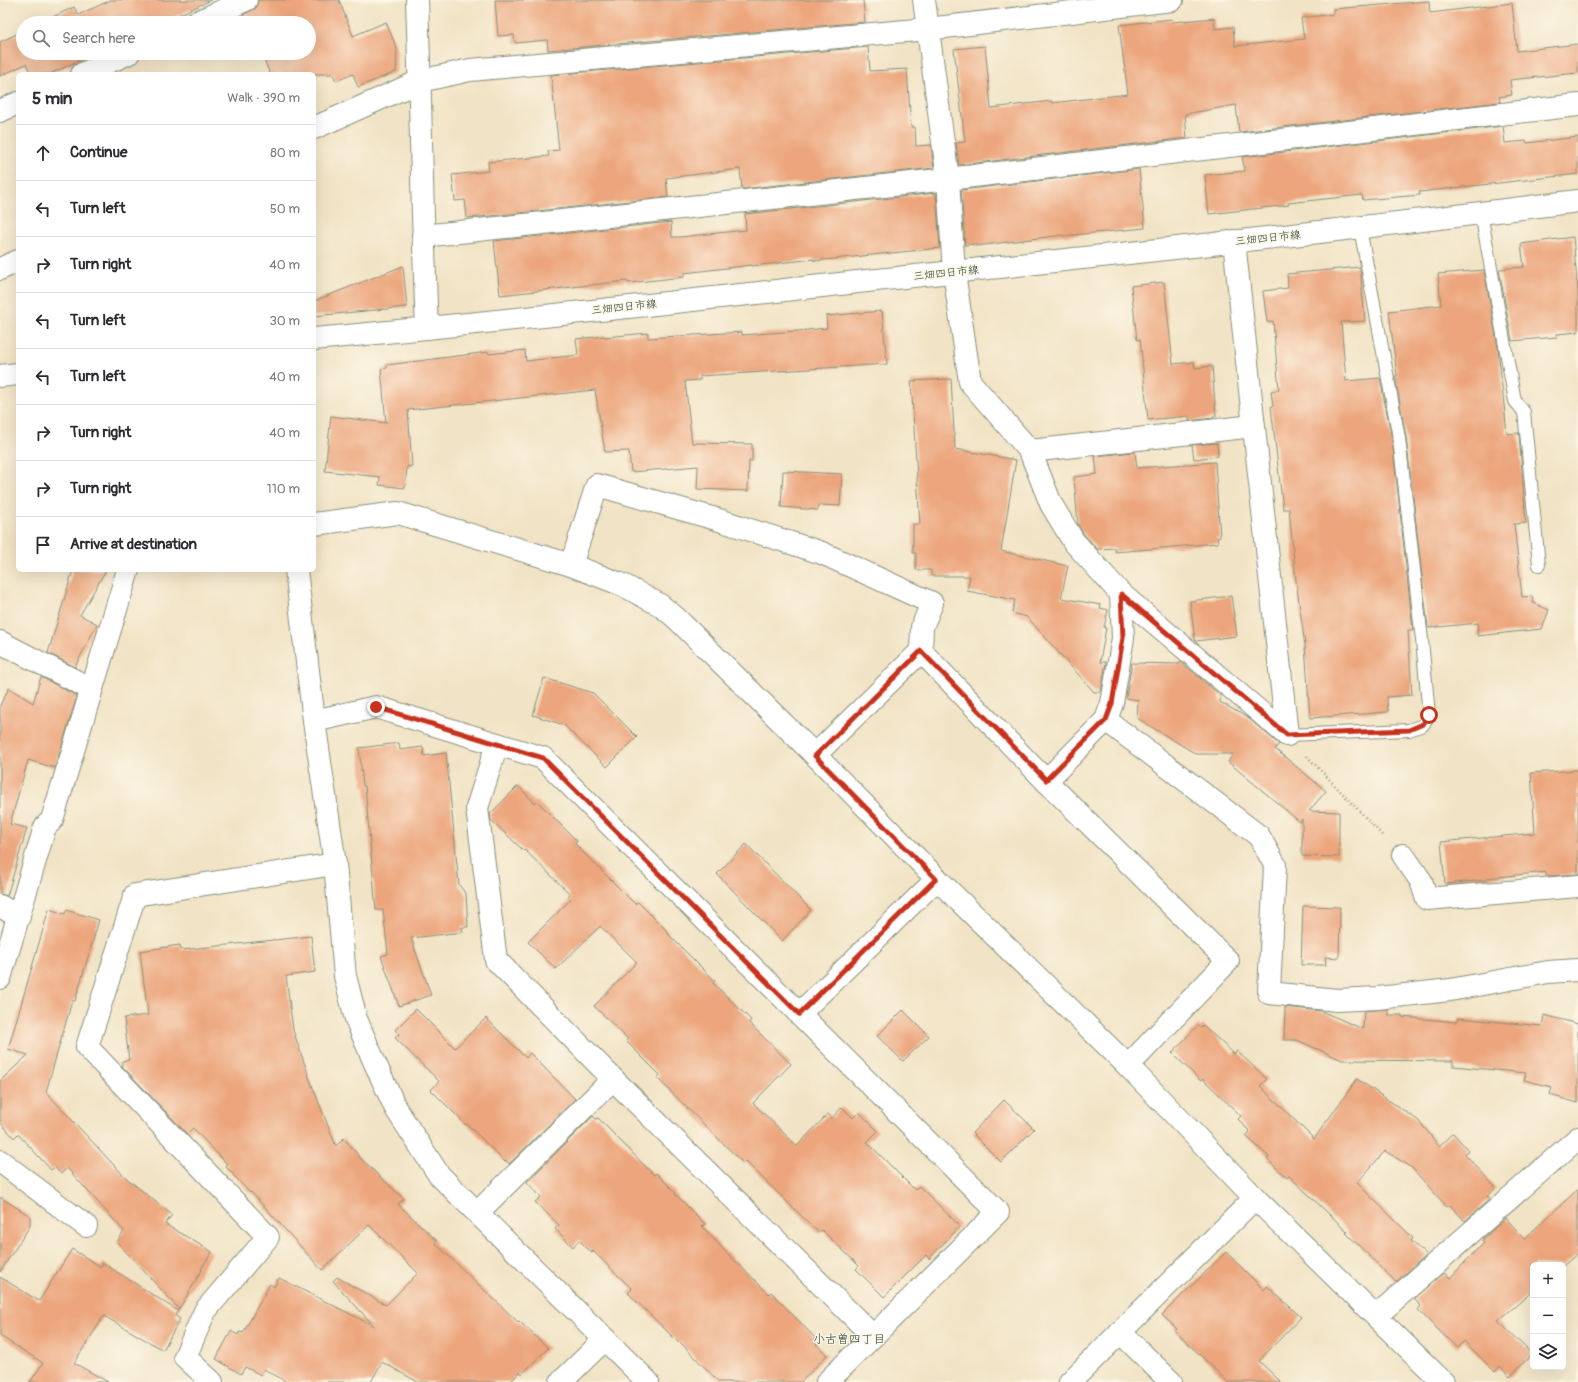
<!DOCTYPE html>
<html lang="en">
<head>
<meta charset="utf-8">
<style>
  :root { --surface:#fff; --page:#f7f7f7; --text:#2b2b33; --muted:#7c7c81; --line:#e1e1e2 }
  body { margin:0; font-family:Pangolin,"Klee One",sans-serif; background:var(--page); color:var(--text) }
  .controls { position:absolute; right:12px; bottom:12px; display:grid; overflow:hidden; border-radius:6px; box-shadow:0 4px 16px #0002 }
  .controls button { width:36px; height:36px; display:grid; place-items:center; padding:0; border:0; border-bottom:1px solid var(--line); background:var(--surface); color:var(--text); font:20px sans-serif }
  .stop { position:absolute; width:12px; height:12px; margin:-9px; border:3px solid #c8321e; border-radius:50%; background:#fff }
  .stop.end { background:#c8321e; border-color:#fff; box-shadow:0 1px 4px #0008 }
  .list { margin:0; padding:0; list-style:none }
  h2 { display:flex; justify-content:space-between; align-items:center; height:52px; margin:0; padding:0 16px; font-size:17px }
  h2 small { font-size:13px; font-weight:400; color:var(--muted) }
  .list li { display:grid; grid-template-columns:26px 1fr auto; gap:12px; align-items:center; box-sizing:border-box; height:56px; padding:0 16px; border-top:1px solid var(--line) }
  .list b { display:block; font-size:15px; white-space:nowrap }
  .list em { font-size:13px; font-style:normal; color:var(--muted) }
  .icon { flex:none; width:22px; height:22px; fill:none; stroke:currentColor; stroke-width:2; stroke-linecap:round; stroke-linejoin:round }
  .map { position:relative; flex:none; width:1578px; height:1382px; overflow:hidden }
  .search { position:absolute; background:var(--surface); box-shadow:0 4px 16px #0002; left:16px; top:16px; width:300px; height:44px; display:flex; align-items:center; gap:10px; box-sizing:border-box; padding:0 14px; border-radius:22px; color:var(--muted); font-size:15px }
  .panel { position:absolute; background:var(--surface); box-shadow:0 4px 16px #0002; left:16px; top:72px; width:300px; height:500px; border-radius:6px }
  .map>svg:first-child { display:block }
  .building { fill:#eca57b }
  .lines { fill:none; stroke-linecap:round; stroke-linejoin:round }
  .lane-casing { stroke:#88907c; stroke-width:14 }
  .street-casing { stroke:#88907c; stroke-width:24 }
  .secondary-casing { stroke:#88907c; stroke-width:24 }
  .path { stroke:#88907c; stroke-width:2.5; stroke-dasharray:1 3; stroke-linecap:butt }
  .lane { stroke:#fff; stroke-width:12 }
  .street { stroke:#fff; stroke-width:22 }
  .secondary { stroke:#fff; stroke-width:22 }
  .route { stroke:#c8321e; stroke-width:5 }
  .labels { text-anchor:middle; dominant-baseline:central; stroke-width:3; stroke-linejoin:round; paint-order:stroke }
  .street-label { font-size:11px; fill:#1f3d34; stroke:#fcf5e5 }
  .neighbourhood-label { font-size:12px; fill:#1f3d34; stroke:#fcf5e5 }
</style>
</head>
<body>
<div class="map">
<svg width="1578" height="1382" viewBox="0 0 1578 1382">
  <rect width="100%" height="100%" fill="#fcf5e5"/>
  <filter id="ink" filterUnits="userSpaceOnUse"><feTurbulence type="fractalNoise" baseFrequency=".025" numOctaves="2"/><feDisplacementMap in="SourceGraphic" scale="8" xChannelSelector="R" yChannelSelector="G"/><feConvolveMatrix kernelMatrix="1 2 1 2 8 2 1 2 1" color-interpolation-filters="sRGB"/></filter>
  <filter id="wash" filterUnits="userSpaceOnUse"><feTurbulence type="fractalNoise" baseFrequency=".012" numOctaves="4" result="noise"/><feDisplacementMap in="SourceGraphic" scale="16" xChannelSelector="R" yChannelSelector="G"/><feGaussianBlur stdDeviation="0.9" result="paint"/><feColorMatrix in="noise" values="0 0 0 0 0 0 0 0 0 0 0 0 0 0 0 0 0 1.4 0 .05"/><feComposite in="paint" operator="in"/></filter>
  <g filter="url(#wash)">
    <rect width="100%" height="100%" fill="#f1e3c5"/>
    <g id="blocks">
      <!-- building -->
      <g class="building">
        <path d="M 111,0 L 211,0 L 161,23 L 40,23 L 74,7 L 78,15 Z"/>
        <path d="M 258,0 L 339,0 L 353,36 L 386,22 L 397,49 L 396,72 L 358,87 L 353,74 L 336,81 L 333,74 L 270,74 L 261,53 L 309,53 L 309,23 L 247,23 L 243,15 L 256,8 Z"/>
        <path d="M 495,0 L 863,0 L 865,22 L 548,50 L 547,40 L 515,43 L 514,35 L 498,36 Z"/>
        <path d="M 1429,1 L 1430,13 L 1512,3 L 1517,51 L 1578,44 L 1578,73 L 1510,80 L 1512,95 L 1499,97 L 1500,102 L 1239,132 L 1236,105 L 1185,114 L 1187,138 L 959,165 L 956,143 L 965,142 L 954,49 L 985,46 L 991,108 L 1052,101 L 1052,103 L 1128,94 L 1119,25 L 1172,19 L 1173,22 L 1214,18 L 1215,29 L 1233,27 L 1235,46 L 1304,39 L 1301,18 L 1333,14 L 1333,9 Z"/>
        <path d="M 23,31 L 23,53 L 95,53 L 50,74 L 31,74 L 26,64 L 0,76 L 0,42 Z"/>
        <path d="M 868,47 L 870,71 L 907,69 L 911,127 L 915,127 L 916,146 L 931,145 L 934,168 L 742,189 L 740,169 L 666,178 L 668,197 L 491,216 L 467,218 L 465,200 L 455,201 L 452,175 L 489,171 L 488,162 L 549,156 L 548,151 L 559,150 L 551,75 Z"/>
        <path d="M 1503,126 L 1505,143 L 1526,141 L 1527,143 L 1578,137 L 1578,174 L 1419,192 L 1420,195 L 1363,200 L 1362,195 L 1288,203 L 1289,205 L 1209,214 L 1205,175 L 1245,171 L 1242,157 Z"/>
        <path d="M 1139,169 L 1145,228 L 1063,236 L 1063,235 L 976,246 L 975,244 L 965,245 L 961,190 Z"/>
        <path d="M 936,193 L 940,248 L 814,261 L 814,259 L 752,266 L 752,265 L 684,273 L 684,277 L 628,283 L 627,281 L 500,295 L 494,241 L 671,222 L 672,237 L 680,237 L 746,230 L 745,214 Z"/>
        <path d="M 1573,237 L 1578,291 L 1578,332 L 1557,334 L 1557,337 L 1512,341 L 1499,269 L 1524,267 L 1521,244 Z"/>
        <path d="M 403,266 L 407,307 L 314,316 L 314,301 Z"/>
        <path d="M 1360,267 L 1365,321 L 1341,322 L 1346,381 L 1380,378 L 1392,439 L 1413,630 L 1408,630 L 1412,695 L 1387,697 L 1388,712 L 1310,718 L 1305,645 L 1296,581 L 1289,509 L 1283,509 L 1271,407 L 1273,406 L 1271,391 L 1279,390 L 1273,321 L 1267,322 L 1263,291 L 1288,288 L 1287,274 Z"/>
        <path d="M 1484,270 L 1498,348 L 1507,434 L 1519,433 L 1526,523 L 1514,524 L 1522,597 L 1532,596 L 1533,603 L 1549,610 L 1542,629 L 1477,636 L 1478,623 L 1428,628 L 1406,437 L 1395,376 L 1397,376 L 1389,311 L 1441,305 L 1438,274 Z"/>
        <path d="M 1164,282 L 1173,364 L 1194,362 L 1195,368 L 1212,366 L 1216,416 L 1213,416 L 1213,418 L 1189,421 L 1189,416 L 1148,420 L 1140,339 L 1137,340 L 1131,286 Z"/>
        <path d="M 882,311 L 887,364 L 700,376 L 700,380 L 685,381 L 692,443 L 752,444 L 752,461 L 749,461 L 748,491 L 697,489 L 698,466 L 631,472 L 629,451 L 605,452 L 595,390 L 408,410 L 412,466 L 407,467 L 405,488 L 379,485 L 380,477 L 325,471 L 331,416 L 386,423 L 381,369 L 387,368 L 387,365 L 488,352 L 489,354 L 525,350 L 526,361 L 578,355 L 576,339 L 605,336 L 605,337 L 648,333 L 648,338 L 742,332 L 742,335 L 798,331 L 827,328 L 826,316 Z"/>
        <path d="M 951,379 L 955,449 L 1016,460 L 1001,551 L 1068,566 L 1061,598 L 1101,605 L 1100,608 L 1108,610 L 1104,628 L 1106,628 L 1100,662 L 1106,662 L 1101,692 L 1094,692 L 1027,617 L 1012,613 L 1015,600 L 967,591 L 970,576 L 931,576 L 931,570 L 916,570 L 916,553 L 913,553 L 913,524 L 920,524 L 911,381 Z"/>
        <path d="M 1217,443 L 1218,456 L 1194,459 L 1192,445 Z"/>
        <path d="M 1135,452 L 1137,468 L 1215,462 L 1220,537 L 1217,538 L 1218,543 L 1115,552 L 1115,548 L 1097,549 L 1084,534 L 1078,525 L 1074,477 L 1097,474 L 1095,456 Z"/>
        <path d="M 783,471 L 842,474 L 840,506 L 819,505 L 818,510 L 781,507 Z"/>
        <path d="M 73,570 L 106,570 L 80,615 L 97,624 L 75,667 L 48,653 Z"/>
        <path d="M 1231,596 L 1237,636 L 1196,641 L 1195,640 L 1190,601 Z"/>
        <path d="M 1181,662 L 1220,695 L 1220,702 L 1248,718 L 1279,744 L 1275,749 L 1326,791 L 1309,811 L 1339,812 L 1339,857 L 1302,856 L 1302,819 L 1300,822 L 1228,762 L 1233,754 L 1196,754 L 1137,718 L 1138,700 L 1126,698 L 1132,663 L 1179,664 Z"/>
        <path d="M 41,677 L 77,696 L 55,768 L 28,760 L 10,824 L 27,828 L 7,896 L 0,894 L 0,705 L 9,688 L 33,703 Z"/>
        <path d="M 544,678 L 593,693 L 637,737 L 607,767 L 564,725 L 533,715 Z"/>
        <path d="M 399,743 L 400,750 L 423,747 L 424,756 L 446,753 L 459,885 L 466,894 L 468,927 L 462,927 L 463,932 L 411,938 L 431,995 L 399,1006 L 381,956 L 388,954 L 383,910 L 376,910 L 365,786 L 363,786 L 359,748 Z"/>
        <path d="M 1578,770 L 1578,874 L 1546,876 L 1546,872 L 1487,878 L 1487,880 L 1445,884 L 1441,842 L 1535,833 L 1531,773 Z"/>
        <path d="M 518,786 L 535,803 L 537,801 L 577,841 L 575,844 L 635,904 L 638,902 L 669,933 L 668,934 L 715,981 L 713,983 L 751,1020 L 749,1023 L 791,1064 L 753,1103 L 797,1146 L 828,1114 L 832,1118 L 842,1107 L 853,1118 L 859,1112 L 878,1131 L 867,1142 L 915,1190 L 919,1186 L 960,1226 L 929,1259 L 926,1255 L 884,1297 L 856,1269 L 859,1266 L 822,1230 L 819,1233 L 745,1161 L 743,1163 L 657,1078 L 660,1075 L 626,1041 L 628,1039 L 594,1006 L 637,962 L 600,926 L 556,969 L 528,942 L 571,899 L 568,896 L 570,894 L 525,850 L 524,851 L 491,820 L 490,814 Z"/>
        <path d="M 746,844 L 811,910 L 782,941 L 717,874 Z"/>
        <path d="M 1303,906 L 1340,907 L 1339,958 L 1325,957 L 1326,965 L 1301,965 Z"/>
        <path d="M 49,909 L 65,914 L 66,910 L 99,920 L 75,1001 L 72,1001 L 46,1092 L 125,1177 L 172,1215 L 165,1224 L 212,1252 L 201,1269 L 202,1270 L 179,1309 L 117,1242 L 124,1231 L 67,1168 L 61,1174 L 55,1167 L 51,1170 L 18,1134 L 14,1138 L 0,1122 L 0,1081 L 28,1055 L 8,1049 Z"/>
        <path d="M 311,936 L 315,972 L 286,976 L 293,1030 L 310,1080 L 336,1146 L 344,1138 L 361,1159 L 404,1199 L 398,1204 L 437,1241 L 435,1243 L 518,1322 L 519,1321 L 548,1348 L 522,1374 L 520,1372 L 510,1382 L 418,1382 L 382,1362 L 371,1382 L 287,1382 L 264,1369 L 261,1375 L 245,1367 L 241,1374 L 216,1359 L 231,1331 L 238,1335 L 239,1332 L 243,1333 L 270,1284 L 274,1287 L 279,1278 L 374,1326 L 333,1281 L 337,1277 L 386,1305 L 418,1273 L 369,1225 L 322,1270 L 251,1192 L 250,1193 L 226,1167 L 228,1165 L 193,1128 L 187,1134 L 122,1066 L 122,1061 L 129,1060 L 124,1018 L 148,1015 L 140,951 L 180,945 L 181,950 Z"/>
        <path d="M 1285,1007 L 1321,1011 L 1363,1029 L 1364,1011 L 1388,1009 L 1388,1015 L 1402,1015 L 1402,1017 L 1457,1022 L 1458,1018 L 1542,1026 L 1544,1015 L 1578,1024 L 1578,1103 L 1550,1095 L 1552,1087 L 1524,1080 L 1526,1073 L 1453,1066 L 1453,1061 L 1342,1060 L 1297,1040 L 1284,1040 Z"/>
        <path d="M 416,1009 L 455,1048 L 486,1018 L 526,1058 L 530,1053 L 575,1099 L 509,1164 L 506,1160 L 505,1162 L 467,1124 L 466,1125 L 431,1090 L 439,1081 L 395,1038 L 399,1034 L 395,1030 Z"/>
        <path d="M 903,1010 L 929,1036 L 903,1061 L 877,1036 Z"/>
        <path d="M 1198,1025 L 1201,1028 L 1203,1025 L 1234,1054 L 1237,1051 L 1267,1079 L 1260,1086 L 1314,1139 L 1357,1079 L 1419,1121 L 1439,1146 L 1453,1133 L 1468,1150 L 1465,1154 L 1496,1188 L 1487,1196 L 1490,1199 L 1465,1221 L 1450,1205 L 1447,1207 L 1411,1167 L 1385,1151 L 1357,1183 L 1413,1238 L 1411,1241 L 1426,1255 L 1396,1282 L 1346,1233 L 1348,1232 L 1289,1176 L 1287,1178 L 1267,1159 L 1269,1157 L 1246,1136 L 1250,1132 L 1238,1119 L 1241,1116 L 1203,1079 L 1201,1081 L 1172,1053 Z"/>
        <path d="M 1004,1100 L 1034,1129 L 1001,1162 L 972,1133 Z"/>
        <path d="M 593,1116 L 596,1119 L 598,1118 L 654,1175 L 656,1173 L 676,1193 L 675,1194 L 705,1224 L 702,1226 L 723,1249 L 769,1294 L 771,1292 L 819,1342 L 816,1344 L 827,1355 L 801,1382 L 719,1382 L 680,1342 L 679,1343 L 628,1293 L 632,1289 L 593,1251 L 592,1253 L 579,1240 L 573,1247 L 555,1229 L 559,1225 L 535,1202 L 541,1197 L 527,1182 Z"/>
        <path d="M 1578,1189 L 1578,1253 L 1563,1266 L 1533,1265 L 1533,1291 L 1498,1321 L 1532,1354 L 1510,1377 L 1500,1367 L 1495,1372 L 1464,1341 L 1457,1348 L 1418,1310 L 1421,1306 L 1414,1299 L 1444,1273 L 1450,1278 L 1484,1242 L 1482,1240 L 1506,1218 L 1524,1239 Z"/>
        <path d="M 0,1197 L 30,1216 L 30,1226 L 0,1272 Z"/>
        <path d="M 72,1249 L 101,1267 L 103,1263 L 178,1311 L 175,1315 L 180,1319 L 163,1350 L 104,1316 L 74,1363 L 108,1382 L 30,1382 L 43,1363 L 0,1336 L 0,1277 L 39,1301 Z"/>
        <path d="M 1226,1252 L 1264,1290 L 1267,1286 L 1301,1317 L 1259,1361 L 1281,1382 L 1228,1382 L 1175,1331 L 1177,1329 L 1162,1315 Z"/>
      </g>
    </g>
  </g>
  <g filter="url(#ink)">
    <use href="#blocks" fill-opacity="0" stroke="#88907c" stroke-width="1"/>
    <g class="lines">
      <defs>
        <g id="lane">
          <path d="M 1481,213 L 1515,401 L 1524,412 L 1539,565"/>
          <path d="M 1287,735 L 1409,730 L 1423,725 L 1429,715 L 1422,640 L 1399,438 L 1360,228"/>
        </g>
        <g id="street">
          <path d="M 417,0 C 421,109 422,219 427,328"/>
          <path d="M 924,0 L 948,179 L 954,272 L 970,382 L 1030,451 L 1051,504 L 1074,542 L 1121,594 L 1287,735"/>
          <path d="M 195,23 L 246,0"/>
          <path d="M 82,74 L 129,53"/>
          <path d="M 0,111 L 18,103"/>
          <path d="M 314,128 L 420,81 L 470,70 L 928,29 L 1172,0"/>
          <path d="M 423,236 L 948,179 L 1578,105"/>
          <path d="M 1234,241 L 1287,735"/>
          <path d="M 0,269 L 18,261"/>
          <path d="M 1030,451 L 1254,426"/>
          <path d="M 314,524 L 398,513 L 571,565 L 623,585 L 660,605 L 675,617 L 815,755 L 937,879 L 1128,1066 L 1255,1198 L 1443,1382"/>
          <path d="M 571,565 L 597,485 L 716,519 L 822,553 L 932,603 L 922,627 L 921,651 L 815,755"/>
          <path d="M 296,570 L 314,721 L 335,864 L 345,976 L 356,1019 L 374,1061 L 396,1109 L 439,1175 L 648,1382"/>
          <path d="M 0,642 L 91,689"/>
          <path d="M 921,651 L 1046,781 L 1228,961 L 1128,1066"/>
          <path d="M 1106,720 L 1112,703 L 1123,638 L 1121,594"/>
          <path d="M 314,721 L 376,707 L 543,758 L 998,1212 L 827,1382"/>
          <path d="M 497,744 L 477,808 L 496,960 L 613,1079 L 873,1336"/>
          <path d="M 1046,781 L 1106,720 L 1259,836 L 1275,865 L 1269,993 L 1337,1000 L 1378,998 L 1450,990 L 1548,972 L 1578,970"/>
          <path d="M 1403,855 L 1421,881 L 1427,899 L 1578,886"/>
          <path d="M 0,906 L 19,917"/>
          <path d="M 0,978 L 45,827 L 52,820 L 128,570"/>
          <path d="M 799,1014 L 937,879"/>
          <path d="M 0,1161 L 86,1226"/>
          <path d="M 478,1212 L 613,1079"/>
          <path d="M 1376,1316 L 1578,1138"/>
          <path d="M 1120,1332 L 1171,1382"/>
          <path d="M 212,1382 L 185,1357 L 205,1311 L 268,1237 L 87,1047 L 135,895 L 335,864"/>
          <path d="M 561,1382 L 605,1339"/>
          <path d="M 1070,1382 L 1255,1198"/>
        </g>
        <g id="secondary">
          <path d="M 314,339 C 499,322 683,301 867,281 C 1104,256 1341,231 1578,201"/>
          <path d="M 0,376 L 18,374"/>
        </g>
      </defs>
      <!-- lane casing -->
      <use href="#lane" class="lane-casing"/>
      <!-- street casing -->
      <use href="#street" class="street-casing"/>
      <!-- secondary casing -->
      <use href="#secondary" class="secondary-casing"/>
      <!-- path -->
      <path class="path" d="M 1307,756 L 1384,837"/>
      <!-- lane -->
      <use href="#lane" class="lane"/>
      <!-- street -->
      <use href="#street" class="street"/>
      <!-- secondary -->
      <use href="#secondary" class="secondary"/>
    </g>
  </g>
  <g class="lines" filter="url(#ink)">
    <!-- route -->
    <path class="route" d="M 376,707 L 543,758 L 799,1014 L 936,879 L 815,756 L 921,651 L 1046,780 L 1106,720 L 1112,704 L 1123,638 L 1121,594 L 1287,735 L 1409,730 L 1423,724 L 1429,715"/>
  </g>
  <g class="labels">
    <!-- street labels -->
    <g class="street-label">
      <text transform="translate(1268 238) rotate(-6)">三畑四日市線</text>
      <text transform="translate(946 273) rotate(-6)">三畑四日市線</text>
      <text transform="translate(624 307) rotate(-6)">三畑四日市線</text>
    </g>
    <!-- neighbourhood labels -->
    <g class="neighbourhood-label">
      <text x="849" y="1339">小古曽四丁目</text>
    </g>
  </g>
</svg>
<div class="controls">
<button>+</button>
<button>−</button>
<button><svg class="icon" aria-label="layers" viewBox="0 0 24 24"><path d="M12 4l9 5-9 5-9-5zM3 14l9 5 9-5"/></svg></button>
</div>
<div class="stop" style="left:1429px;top:715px"></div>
<div class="stop end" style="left:376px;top:707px"></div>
<div class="search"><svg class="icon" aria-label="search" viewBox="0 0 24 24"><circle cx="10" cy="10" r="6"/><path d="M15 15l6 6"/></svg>Search here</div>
<section class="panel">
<h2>5 min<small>Walk · 390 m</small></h2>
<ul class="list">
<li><svg class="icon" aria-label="ahead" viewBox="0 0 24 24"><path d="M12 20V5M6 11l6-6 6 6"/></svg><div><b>Continue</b></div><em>80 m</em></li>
<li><svg class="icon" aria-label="left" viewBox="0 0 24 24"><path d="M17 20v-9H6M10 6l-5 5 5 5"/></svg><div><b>Turn left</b></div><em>50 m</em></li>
<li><svg class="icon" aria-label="right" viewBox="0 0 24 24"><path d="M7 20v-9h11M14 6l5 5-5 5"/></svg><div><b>Turn right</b></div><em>40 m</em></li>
<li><svg class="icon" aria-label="left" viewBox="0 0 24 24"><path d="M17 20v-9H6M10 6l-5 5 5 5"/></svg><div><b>Turn left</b></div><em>30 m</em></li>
<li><svg class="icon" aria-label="left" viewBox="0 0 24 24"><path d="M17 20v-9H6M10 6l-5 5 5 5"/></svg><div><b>Turn left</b></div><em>40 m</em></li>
<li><svg class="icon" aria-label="right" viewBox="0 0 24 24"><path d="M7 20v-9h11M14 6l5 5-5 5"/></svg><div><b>Turn right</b></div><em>40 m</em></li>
<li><svg class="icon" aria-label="right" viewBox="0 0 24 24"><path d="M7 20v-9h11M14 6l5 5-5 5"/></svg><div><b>Turn right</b></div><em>110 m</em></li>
<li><svg class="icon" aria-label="arrive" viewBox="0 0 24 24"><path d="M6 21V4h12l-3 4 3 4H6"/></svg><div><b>Arrive at destination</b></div></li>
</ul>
</section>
</div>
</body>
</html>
